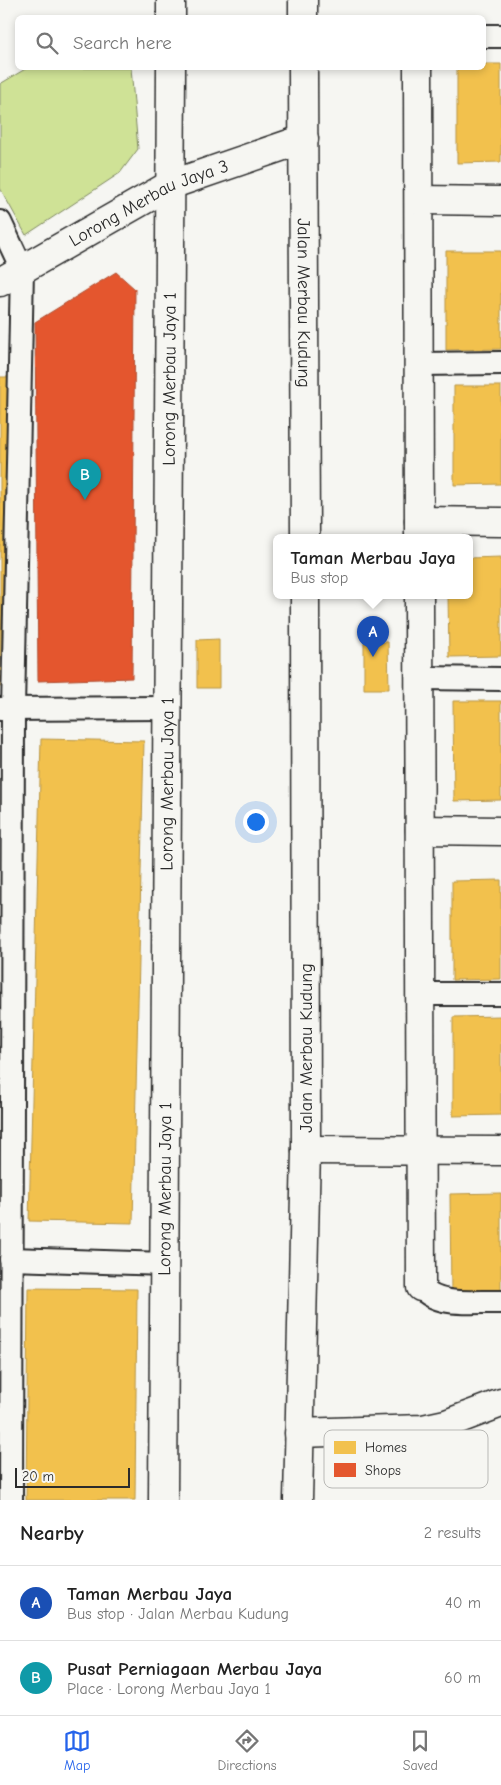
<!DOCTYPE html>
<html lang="en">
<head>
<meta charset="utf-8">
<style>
  :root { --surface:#fff; --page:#f2f2f2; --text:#222; --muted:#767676; --line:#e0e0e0; --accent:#2563eb }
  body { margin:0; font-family:"Comic Neue",sans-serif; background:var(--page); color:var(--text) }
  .scale { position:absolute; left:15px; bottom:12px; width:115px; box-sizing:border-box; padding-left:5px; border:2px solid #2b2b2b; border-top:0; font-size:14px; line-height:18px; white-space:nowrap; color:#2b2b2b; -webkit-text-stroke:4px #f6f6f2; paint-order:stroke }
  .you { position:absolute; left:255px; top:821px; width:18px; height:18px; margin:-12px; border:4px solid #fff; border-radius:50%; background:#1a73e8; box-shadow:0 0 0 8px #1a73e833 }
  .badge { display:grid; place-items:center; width:32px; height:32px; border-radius:50%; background:var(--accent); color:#fff; font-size:16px; font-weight:700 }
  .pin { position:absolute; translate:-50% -41px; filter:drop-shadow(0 1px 2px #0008) }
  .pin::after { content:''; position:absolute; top:26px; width:18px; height:15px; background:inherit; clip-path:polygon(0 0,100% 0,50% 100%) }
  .popup { position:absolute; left:273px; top:534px; width:200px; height:65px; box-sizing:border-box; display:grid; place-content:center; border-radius:8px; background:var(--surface); filter:drop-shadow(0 1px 4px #0005); font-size:16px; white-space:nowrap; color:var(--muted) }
  .popup b { font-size:19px; color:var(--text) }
  .popup::after { content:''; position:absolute; left:50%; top:100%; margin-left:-10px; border:10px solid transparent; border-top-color:var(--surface) }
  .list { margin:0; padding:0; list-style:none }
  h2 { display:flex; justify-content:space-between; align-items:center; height:65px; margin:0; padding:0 20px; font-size:21px }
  h2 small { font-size:16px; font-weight:400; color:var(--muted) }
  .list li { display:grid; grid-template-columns:32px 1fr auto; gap:15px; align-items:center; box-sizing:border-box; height:75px; padding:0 20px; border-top:1px solid var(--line) }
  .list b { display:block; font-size:19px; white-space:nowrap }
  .list p { margin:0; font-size:16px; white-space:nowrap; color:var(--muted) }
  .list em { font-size:16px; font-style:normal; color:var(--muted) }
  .icon { flex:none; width:28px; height:28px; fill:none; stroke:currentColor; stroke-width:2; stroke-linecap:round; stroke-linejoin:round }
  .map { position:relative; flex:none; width:501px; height:1500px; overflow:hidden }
  .search { position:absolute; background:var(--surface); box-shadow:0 2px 8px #0003; left:15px; right:15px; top:15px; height:55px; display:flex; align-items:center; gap:12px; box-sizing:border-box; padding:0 18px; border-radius:8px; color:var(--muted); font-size:19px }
  .sheet { height:215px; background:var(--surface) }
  nav { display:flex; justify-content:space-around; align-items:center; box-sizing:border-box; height:70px; border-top:1px solid var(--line); background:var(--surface); font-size:14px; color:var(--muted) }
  nav a { display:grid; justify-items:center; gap:2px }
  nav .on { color:var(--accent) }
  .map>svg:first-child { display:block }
  .green { fill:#cfe296; stroke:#7d8660 }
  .homes { fill:#f2c14e; stroke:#b69444 }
  .shops { fill:#e4572e; stroke:#ac4a2d }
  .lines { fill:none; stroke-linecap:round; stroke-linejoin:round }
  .service-casing { stroke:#2b2b2b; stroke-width:26 }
  .minor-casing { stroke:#2b2b2b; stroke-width:31 }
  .secondary-casing { stroke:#2b2b2b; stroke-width:31 }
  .service { stroke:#f6f6f2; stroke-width:22 }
  .minor { stroke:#f6f6f2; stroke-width:28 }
  .secondary { stroke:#f6f6f2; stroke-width:28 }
  .labels { text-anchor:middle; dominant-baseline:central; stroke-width:5; stroke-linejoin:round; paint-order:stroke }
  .street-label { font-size:18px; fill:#2b2b2b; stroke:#f6f6f2 }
  .key { fill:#f6f6f2; stroke:#b9b9b6; stroke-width:1 }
  .key-label { font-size:14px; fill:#2b2b2b }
</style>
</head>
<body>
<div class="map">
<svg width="501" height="1500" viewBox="0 0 501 1500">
  <rect width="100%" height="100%" fill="#f6f6f2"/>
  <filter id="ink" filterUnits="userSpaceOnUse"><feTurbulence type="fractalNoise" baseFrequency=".02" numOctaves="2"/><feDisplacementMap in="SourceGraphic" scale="10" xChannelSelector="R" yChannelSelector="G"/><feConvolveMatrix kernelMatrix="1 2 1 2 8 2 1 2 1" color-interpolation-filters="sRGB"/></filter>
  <g filter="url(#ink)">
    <!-- green -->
    <path class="green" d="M 27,68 L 131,68 L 138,149 L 120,173 L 26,235 L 0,188 L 0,84 Z"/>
    <!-- homes -->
    <g class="homes">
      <path d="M 484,64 L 501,64 L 501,162 L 457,163 L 457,68 L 484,68 Z"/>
      <path d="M 446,251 L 501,251 L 501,349 L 446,350 Z"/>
      <path d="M 0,377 L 8,377 L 0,687 Z"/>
      <path d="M 454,386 L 501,386 L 501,484 L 454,485 Z"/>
      <path d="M 501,557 L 501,656 L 449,657 L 448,596 L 469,596 L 469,558 Z"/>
      <path d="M 219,639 L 219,688 L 197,688 L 197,640 Z"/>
      <path d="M 364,642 L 388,642 L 389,689 L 364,689 Z"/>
      <path d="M 453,701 L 501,701 L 501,800 L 454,801 Z"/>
      <path d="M 41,739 L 144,741 L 133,1223 L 29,1221 Z"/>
      <path d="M 501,880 L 501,979 L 452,980 L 452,881 Z"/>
      <path d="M 501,1016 L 501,1115 L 453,1116 L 453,1017 Z"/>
      <path d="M 501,1193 L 501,1292 L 451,1293 L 450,1194 Z"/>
      <path d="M 28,1288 L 137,1289 L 135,1500 L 26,1500 Z"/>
    </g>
    <!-- shops -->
    <path class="shops" d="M 116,272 L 135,289 L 132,678 L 38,681 L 35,322 Z"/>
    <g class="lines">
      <defs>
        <g id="service">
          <path d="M 484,36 L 501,36"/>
          <path d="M 0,222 L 22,269 L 13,709 L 11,1500"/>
          <path d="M 419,364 L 501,363"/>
          <path d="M 420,678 L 501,679"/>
          <path d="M 0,709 L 168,708"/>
          <path d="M 421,994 L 501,994"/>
          <path d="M 11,1259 L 165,1264"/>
          <path d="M 421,1287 C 438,1308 475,1301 501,1302"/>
        </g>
        <g id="minor">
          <path d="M 171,18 L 171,0"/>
          <path d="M 418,68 L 419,538"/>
          <path d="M 419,200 L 501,201"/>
          <path id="s1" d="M 0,282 L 170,185 L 304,139"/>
          <path d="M 419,521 L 501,522"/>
          <path d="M 419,596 L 421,1287"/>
          <path d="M 420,830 L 501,831"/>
          <path d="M 306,1150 L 501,1151"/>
          <path d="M 299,1433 L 423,1429 L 446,1424 L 501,1403"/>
          <path id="s2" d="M 163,1500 L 171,68"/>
        </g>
        <g id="secondary">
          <path d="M 303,0 L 303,18"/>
          <path id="s3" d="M 303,68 L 305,538"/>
          <path d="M 298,1500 L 306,1150 L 305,596"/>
        </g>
      </defs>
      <!-- service casing -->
      <use href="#service" class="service-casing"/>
      <!-- minor casing -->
      <use href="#minor" class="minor-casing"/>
      <!-- secondary casing -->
      <use href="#secondary" class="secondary-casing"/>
      <!-- service -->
      <use href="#service" class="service"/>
      <!-- minor -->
      <use href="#minor" class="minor"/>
      <!-- secondary -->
      <use href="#secondary" class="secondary"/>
    </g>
  </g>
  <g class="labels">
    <!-- street labels -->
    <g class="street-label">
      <text stroke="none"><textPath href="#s1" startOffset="169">Lorong Merbau Jaya 3</textPath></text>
      <text stroke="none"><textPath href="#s3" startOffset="235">Jalan Merbau Kudung</textPath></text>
      <text stroke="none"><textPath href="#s2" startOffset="1121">Lorong Merbau Jaya 1</textPath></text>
      <text stroke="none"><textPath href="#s2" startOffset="716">Lorong Merbau Jaya 1</textPath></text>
      <text transform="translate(306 1048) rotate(-90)">Jalan Merbau Kudung</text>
      <text stroke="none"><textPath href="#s2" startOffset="311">Lorong Merbau Jaya 1</textPath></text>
    </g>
  </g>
  <!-- legend -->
  <rect x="324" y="1430" width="164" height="58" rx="8" class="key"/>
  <rect x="334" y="1441" width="22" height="13" fill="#f2c14e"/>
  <rect x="334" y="1463" width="22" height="14" fill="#e4572e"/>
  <g class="key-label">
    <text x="365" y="1452">Homes</text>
    <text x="365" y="1475">Shops</text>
  </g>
</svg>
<div class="scale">20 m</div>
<div class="you"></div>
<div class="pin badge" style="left:373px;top:657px;background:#1a4fb4">A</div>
<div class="popup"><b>Taman Merbau Jaya</b>Bus stop</div>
<div class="pin badge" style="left:85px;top:500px;background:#0f9aa8">B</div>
<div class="search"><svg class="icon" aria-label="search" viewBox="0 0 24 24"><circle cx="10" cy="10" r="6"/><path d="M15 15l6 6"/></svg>Search here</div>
</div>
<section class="sheet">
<h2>Nearby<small>2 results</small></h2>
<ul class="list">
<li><span class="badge" style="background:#1a4fb4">A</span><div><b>Taman Merbau Jaya</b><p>Bus stop · Jalan Merbau Kudung</p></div><em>40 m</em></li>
<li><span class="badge" style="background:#0f9aa8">B</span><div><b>Pusat Perniagaan Merbau Jaya</b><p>Place · Lorong Merbau Jaya 1</p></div><em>60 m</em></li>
</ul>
</section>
<nav>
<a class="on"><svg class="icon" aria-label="map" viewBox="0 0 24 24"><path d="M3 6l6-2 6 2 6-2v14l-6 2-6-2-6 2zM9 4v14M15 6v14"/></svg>Map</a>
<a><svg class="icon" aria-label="directions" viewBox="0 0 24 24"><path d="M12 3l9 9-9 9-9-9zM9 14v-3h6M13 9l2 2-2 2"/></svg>Directions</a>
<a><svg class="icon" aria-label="saved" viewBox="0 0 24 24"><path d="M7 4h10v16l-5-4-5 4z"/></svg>Saved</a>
</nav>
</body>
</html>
